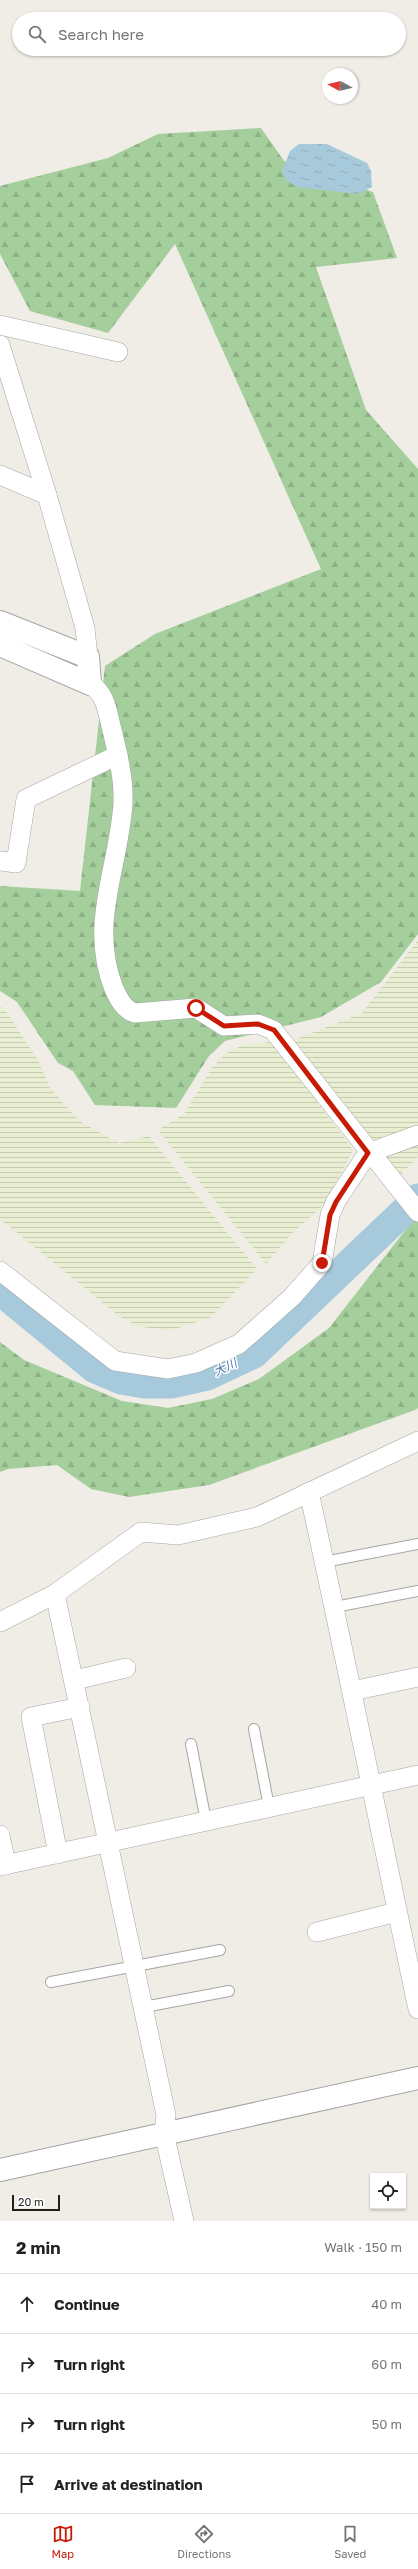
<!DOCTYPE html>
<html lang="en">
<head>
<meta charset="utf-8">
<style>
  :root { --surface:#fff; --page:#f6f6f6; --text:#222; --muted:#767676; --line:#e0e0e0; --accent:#c81a05 }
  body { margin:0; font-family:"Golos Text","Noto Sans JP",sans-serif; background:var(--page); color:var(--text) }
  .controls { position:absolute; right:12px; bottom:12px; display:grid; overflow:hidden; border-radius:0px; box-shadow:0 1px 3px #0004 }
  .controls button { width:36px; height:36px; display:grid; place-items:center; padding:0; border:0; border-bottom:1px solid var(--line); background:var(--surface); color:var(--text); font:20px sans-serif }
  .compass { position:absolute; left:322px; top:68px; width:36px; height:36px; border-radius:50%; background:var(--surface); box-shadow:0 1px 3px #0004; rotate:278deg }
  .scale { position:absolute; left:12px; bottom:10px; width:48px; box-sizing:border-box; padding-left:4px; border:2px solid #1f1f1f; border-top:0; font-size:11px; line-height:14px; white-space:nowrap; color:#1f1f1f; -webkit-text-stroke:3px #fff; paint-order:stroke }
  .stop { position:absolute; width:12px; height:12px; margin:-9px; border:3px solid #c81a05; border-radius:50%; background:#fff }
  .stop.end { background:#c81a05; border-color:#fff; box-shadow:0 1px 4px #0008 }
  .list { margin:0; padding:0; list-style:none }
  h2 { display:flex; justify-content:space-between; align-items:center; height:52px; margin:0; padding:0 16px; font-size:17px }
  h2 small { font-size:13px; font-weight:400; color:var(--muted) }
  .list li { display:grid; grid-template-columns:26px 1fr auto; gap:12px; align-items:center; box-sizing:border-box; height:60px; padding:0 16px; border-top:1px solid var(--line) }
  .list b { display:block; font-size:15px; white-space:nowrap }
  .list em { font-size:13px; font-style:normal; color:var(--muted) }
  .icon { flex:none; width:22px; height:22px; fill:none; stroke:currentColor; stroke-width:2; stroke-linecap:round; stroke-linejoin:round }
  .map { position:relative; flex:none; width:418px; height:2221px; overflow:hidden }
  .search { position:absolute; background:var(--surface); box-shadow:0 1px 3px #0004; left:12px; right:12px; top:12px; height:44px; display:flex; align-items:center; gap:10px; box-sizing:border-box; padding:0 14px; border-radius:22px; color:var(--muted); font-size:15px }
  .sheet { height:292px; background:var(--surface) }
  nav { display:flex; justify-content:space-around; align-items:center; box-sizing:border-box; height:56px; border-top:1px solid var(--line); background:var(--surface); font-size:11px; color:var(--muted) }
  nav a { display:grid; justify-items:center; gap:2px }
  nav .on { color:var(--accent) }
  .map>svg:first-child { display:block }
  .farmland { fill:url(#farmland-rules) }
  .forest { fill:url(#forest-firs) }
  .water { fill:url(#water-ripples) }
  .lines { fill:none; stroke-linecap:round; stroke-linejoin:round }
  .river { stroke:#a6cadc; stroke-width:29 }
  .service-casing { stroke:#a6a6a6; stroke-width:12 }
  .minor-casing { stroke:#a6a6a6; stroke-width:20 }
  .tertiary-casing { stroke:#a6a6a6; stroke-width:24 }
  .service { stroke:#fff; stroke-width:10 }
  .minor { stroke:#fff; stroke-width:19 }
  .tertiary { stroke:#fff; stroke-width:22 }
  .route { stroke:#c81a05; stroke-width:5 }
  .labels { text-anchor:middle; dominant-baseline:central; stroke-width:3; stroke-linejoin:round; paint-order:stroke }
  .water-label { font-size:12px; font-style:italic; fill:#4d72ac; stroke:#fff }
</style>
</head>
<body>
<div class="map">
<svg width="418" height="2221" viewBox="0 0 418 2221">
  <defs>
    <pattern id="farmland-rules" width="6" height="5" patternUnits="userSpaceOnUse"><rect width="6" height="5" fill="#e8eed1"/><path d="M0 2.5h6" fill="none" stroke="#c7ccb3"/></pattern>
    <pattern id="forest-firs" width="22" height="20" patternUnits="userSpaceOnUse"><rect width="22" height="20" fill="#a4ce9b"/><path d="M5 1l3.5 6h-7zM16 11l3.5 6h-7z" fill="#8db085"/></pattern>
    <pattern id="water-ripples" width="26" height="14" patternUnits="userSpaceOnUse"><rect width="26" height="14" fill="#a6cadc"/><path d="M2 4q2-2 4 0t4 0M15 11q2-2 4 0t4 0" fill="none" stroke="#8eadbc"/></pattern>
  </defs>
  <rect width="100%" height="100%" fill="#efede5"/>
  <!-- farmland -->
  <g class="farmland">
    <path d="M 418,940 L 418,1157 L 397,1178 L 289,1042 L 362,1013 Z"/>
    <path d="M 0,1007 L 5,1010 L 38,1060 L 50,1088 L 79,1121 L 119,1143 L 149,1136 L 257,1269 L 210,1318 L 168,1331 L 137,1326 L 119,1316 L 0,1219 Z"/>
    <path d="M 272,1042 L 353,1150 L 326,1203 L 293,1232 L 266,1264 L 158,1130 L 184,1114 L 211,1069 L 225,1054 L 243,1045 Z"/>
  </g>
  <!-- forest -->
  <g class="forest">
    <path d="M 261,128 L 284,161 L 373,192 L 397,258 L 316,267 L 366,410 L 418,469 L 418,934 L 381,982 L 321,1017 L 225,1041 L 209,1056 L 176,1108 L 95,1105 L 73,1071 L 58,1063 L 17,1002 L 0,991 L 0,886 L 80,891 L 105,666 L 155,634 L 321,569 L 175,244 L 108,333 L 30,311 L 0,254 L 0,186 L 108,158 L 158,134 Z"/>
    <path d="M 418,1217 L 418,1408 L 415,1410 L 209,1485 L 129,1497 L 91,1489 L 57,1465 L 8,1469 L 0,1472 L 0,1342 L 24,1360 L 122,1401 L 168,1408 L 212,1399 L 259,1379 L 329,1328 L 411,1223 Z"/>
  </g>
  <!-- water -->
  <path class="water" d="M 299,144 L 327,144 L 367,163 L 371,171 L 372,187 L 358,194 L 298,187 L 287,181 L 282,171 L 290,151 Z"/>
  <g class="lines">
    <!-- river -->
    <path class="river" d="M 0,1291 L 95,1369 L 121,1380 L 144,1384 L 171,1384 L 207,1376 L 254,1354 L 418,1198"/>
    <defs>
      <g id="service">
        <path d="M 324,1562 L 418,1544"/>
        <path d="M 335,1607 L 418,1591"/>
        <path d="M 254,1729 L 269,1807"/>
        <path d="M 191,1744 L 206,1821"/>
        <path d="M 51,1982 L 220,1950"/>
        <path d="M 144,2007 L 229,1991"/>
      </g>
      <g id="minor">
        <path d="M 0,325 L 118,352"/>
        <path d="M 0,345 L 47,495 L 85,628 L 88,657"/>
        <path d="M 0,475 L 47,495"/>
        <path d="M 90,684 C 105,693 107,709 111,726 C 117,751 124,777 123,803 C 119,868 88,924 114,989 C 119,999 124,1010 135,1013 L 196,1008 L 224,1026 L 258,1024 L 273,1030 L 418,1212"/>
        <path d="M 0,861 L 16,863 L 26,799 L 118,755"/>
        <path d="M 0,1271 L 115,1361 L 168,1369 L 196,1363 L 239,1344 L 292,1297 L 322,1263 L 330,1215 L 336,1201 L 368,1153 L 418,1135"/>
        <path d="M 309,1492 C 347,1664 381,1836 418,2009"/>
        <path d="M 55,1594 L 166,2115 L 164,2133 L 184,2221"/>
        <path d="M 0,1622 L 55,1594 L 141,1532 L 178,1535 L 257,1517 L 418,1441"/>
        <path d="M 75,1680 L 126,1668"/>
        <path d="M 352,1691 L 418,1677"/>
        <path d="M 0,1835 L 6,1865"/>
        <path d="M 58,1854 L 31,1717 L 80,1707"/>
        <path d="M 0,1866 L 418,1775"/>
        <path d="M 317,1932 L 397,1912"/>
      </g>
      <g id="tertiary">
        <path d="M 0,622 L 88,657 L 90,684 L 0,645"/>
        <path d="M 0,2170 L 418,2078"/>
      </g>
    </defs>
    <!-- service casing -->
    <use href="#service" class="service-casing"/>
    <!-- minor casing -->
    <use href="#minor" class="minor-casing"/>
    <!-- tertiary casing -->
    <use href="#tertiary" class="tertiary-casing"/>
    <!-- service -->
    <use href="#service" class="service"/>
    <!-- minor -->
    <use href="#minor" class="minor"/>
    <!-- tertiary -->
    <use href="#tertiary" class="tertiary"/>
  </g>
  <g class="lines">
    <!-- route -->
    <path class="route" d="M 196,1008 L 224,1026 L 258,1024 L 274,1030 L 368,1153 L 336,1202 L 330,1215 L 322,1263"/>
  </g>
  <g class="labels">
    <!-- water labels -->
    <g class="water-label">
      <text transform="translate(225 1367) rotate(-25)">大川</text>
    </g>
  </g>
</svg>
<div class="controls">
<button><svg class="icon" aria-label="locate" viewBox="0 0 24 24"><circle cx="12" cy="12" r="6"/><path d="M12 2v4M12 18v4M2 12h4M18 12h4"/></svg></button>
</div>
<svg class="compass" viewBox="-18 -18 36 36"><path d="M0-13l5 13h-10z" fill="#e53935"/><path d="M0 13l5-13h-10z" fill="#767676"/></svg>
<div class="scale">20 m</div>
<div class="stop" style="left:196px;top:1008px"></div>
<div class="stop end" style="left:322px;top:1263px"></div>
<div class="search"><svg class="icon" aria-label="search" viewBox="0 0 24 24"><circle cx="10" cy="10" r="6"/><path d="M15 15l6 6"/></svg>Search here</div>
</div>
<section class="sheet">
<h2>2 min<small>Walk · 150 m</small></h2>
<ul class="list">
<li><svg class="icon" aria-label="ahead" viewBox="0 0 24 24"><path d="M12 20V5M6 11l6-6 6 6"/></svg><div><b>Continue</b></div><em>40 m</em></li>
<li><svg class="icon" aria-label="right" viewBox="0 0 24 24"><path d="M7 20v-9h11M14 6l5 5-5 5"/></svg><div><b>Turn right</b></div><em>60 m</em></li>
<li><svg class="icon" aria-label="right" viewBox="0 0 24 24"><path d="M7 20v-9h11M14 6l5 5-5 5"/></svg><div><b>Turn right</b></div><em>50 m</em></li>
<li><svg class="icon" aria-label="arrive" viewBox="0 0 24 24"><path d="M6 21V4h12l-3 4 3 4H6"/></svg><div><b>Arrive at destination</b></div></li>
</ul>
</section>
<nav>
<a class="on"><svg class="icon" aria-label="map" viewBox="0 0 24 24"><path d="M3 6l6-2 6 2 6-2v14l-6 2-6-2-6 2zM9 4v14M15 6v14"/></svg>Map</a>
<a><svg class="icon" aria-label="directions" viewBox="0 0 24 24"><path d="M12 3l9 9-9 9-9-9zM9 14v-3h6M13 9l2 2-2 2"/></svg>Directions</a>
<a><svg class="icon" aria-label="saved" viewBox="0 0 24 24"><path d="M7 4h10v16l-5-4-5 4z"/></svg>Saved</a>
</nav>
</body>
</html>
